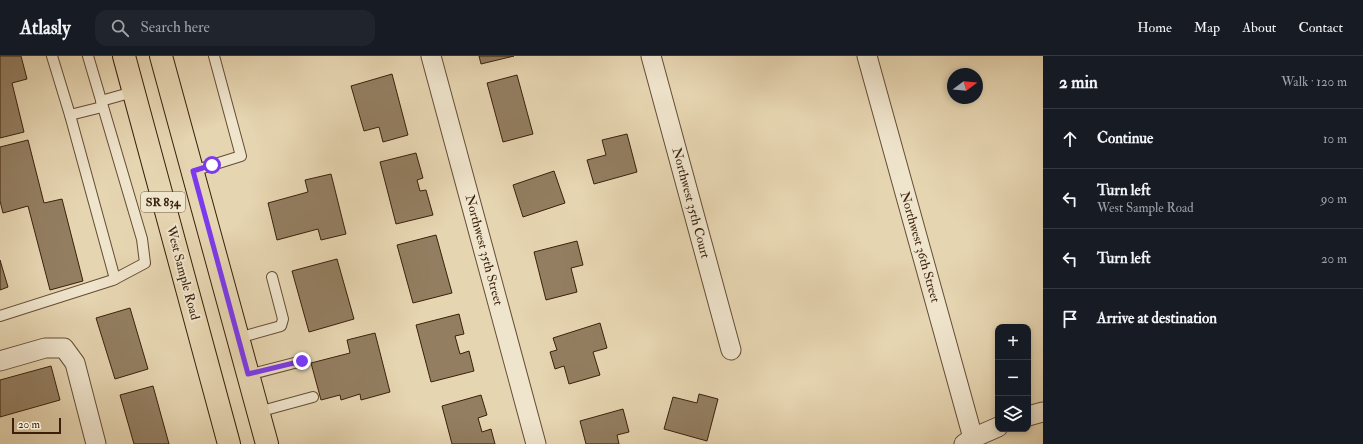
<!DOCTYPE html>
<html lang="en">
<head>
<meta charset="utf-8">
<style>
  :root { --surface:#171b24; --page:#20242c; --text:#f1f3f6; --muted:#9ea1a6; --line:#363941 }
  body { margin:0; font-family:"IM FELL Double Pica",serif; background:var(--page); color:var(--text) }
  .controls { position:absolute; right:12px; bottom:12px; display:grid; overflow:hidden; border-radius:8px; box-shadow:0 2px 6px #0003 }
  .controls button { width:36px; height:36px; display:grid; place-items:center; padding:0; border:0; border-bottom:1px solid var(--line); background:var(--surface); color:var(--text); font:20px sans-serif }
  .compass { position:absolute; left:947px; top:12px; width:36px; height:36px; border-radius:50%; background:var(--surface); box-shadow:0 2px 6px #0003; rotate:74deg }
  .scale { position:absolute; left:12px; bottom:10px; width:49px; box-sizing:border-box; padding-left:4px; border:2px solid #3a200b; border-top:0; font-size:11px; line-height:14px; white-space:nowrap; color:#3a200b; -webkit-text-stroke:3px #efe4cc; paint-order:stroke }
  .stop { position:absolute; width:12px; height:12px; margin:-9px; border:3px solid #7c3aed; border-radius:50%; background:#fff }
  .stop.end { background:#7c3aed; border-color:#fff; box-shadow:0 1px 4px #0008 }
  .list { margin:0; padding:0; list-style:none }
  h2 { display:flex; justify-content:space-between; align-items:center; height:52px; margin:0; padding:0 16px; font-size:17px }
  h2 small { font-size:13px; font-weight:400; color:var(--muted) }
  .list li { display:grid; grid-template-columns:26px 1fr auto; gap:12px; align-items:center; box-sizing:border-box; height:60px; padding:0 16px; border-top:1px solid var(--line) }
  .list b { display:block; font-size:15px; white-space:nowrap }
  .list p { margin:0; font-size:13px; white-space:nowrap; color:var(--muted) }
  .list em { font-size:13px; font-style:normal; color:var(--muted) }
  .icon { flex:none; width:22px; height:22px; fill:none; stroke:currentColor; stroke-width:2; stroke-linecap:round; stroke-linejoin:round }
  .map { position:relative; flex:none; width:1043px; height:388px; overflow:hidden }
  header { display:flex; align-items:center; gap:24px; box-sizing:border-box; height:56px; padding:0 20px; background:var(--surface); border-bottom:1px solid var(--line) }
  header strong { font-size:19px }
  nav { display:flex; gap:22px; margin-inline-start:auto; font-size:14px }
  .search { width:280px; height:36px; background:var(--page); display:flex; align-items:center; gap:10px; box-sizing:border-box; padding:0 14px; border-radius:12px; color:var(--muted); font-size:15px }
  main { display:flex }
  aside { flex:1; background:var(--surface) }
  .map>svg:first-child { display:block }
  .building { fill:#937e61; stroke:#3a200b }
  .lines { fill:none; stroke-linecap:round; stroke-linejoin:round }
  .service-casing { stroke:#654d34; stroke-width:12 }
  .minor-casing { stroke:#654d34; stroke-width:21 }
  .primary-casing { stroke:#3a200b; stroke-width:24 }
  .service { stroke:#efe4cc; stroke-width:10 }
  .minor { stroke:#efe4cc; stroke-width:19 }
  .primary { stroke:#e6d5b1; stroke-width:22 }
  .route { stroke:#7c3aed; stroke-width:5 }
  .labels { text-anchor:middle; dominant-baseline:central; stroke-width:4; stroke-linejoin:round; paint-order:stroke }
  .shield { fill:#efe4cc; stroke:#705b45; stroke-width:1 }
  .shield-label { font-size:12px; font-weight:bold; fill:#3a200b }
  .street-label { font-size:13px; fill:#3a200b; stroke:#efe4cc }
</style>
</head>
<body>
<header>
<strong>Atlasly</strong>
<div class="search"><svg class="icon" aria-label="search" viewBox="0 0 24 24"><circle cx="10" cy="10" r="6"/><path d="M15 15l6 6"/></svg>Search here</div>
<nav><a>Home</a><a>Map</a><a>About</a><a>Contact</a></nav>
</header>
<main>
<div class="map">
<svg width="1043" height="388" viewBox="0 0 1043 388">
  <rect width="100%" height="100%" fill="#e6d5b1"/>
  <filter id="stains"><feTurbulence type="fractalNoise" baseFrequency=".005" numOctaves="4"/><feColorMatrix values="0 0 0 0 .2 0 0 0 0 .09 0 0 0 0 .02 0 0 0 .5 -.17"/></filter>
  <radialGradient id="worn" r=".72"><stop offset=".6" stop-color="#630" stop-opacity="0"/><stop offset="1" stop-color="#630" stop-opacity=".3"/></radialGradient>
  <!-- building -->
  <g class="building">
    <path d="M 0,0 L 21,0 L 27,23 L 12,27 L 24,76 L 0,82 Z"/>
    <path d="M 479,0 L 514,0 L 481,8 Z"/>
    <path d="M 392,18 L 408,79 L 383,86 L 379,71 L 364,75 L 351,30 Z"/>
    <path d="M 517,19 L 533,78 L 503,86 L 487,27 Z"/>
    <path d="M 627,78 L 637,116 L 594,128 L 587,104 L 606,99 L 602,84 Z"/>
    <path d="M 28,84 L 44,147 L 62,143 L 83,225 L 50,234 L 28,150 L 3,157 L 0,145 L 0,91 Z"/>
    <path d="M 416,97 L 423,122 L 417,124 L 420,135 L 426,134 L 433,159 L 396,168 L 380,106 Z"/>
    <path d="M 554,115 L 565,147 L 523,161 L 513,129 Z"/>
    <path d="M 331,118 L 346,178 L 321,184 L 318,173 L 277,184 L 268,147 L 308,136 L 305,124 Z"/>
    <path d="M 436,179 L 452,237 L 413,247 L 397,189 Z"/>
    <path d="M 577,185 L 583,209 L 571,212 L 577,236 L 546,244 L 534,196 Z"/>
    <path d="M 337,203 L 354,263 L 309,276 L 292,215 Z"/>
    <path d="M 0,204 L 8,231 L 0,234 Z"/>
    <path d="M 130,252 L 148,313 L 115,323 L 96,262 Z"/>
    <path d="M 459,258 L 464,278 L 455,280 L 460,298 L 469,295 L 474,315 L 431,326 L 416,269 Z"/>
    <path d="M 600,267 L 607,292 L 593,296 L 600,319 L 569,328 L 564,310 L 555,313 L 550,296 L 557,294 L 553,282 Z"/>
    <path d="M 375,277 L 390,336 L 361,344 L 360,338 L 341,344 L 340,339 L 321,344 L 311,307 L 350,297 L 347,284 Z"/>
    <path d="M 51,310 L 60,344 L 0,361 L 0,324 Z"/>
    <path d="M 153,330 L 169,388 L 134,388 L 120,339 Z"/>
    <path d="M 699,338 L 718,343 L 707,385 L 664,373 L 673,341 L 697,347 Z"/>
    <path d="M 481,339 L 487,359 L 478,362 L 482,376 L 491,373 L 495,388 L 452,388 L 442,350 Z"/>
    <path d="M 623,353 L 629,376 L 617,379 L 619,388 L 586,388 L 580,365 Z"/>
  </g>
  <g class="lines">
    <defs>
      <g id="service">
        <path d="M 52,0 L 70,59 L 102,51"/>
        <path d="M 101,45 L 133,36"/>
        <path d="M 70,59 L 115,223"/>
        <path d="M 193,115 L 241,100 L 214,0"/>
        <path d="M 0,260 L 113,224 L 145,207 L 142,183 L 88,0"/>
        <path d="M 238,282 L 281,270 L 283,263 L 272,221"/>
        <path d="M 248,319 L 302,305"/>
        <path d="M 258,356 L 313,341"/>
      </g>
      <g id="minor">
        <path d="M 431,0 L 536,388"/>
        <path d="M 651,0 L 731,294"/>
        <path d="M 867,0 L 973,382"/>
        <path d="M 0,305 L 45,292 L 64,292 L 75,307 L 96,388"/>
        <path d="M 1028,360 L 1043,356"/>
        <path d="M 964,388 L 973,382 L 998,371"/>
      </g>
      <g id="primary">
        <path d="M 124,0 L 229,388"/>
        <path d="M 161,0 L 267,388"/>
      </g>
    </defs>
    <!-- service casing -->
    <use href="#service" class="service-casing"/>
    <!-- minor casing -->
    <use href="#minor" class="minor-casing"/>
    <!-- primary casing -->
    <use href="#primary" class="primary-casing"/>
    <!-- service -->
    <use href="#service" class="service"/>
    <!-- minor -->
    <use href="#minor" class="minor"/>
    <!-- primary -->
    <use href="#primary" class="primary"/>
  </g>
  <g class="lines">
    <!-- route -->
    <path class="route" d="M 212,109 L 193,115 L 248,318 L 302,305"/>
  </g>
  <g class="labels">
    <!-- shield labels -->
    <rect class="shield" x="141" y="136" width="44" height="20" rx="3"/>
    <g class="shield-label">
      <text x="163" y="146">SR 834</text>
    </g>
    <!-- street labels -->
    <g class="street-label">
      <text transform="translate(691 147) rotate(75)">Northwest 35th Court</text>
      <text transform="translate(920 191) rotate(74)">Northwest 36th Street</text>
      <text transform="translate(484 194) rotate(75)">Northwest 35th Street</text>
      <text transform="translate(183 217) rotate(75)">West Sample Road</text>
    </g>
  </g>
  <rect width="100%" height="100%" filter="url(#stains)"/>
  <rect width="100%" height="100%" fill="url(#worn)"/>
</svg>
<div class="controls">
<button>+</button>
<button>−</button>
<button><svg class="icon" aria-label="layers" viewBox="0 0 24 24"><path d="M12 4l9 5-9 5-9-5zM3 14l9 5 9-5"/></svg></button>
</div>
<svg class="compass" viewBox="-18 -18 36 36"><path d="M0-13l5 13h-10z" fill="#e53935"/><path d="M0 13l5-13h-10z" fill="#9ea1a6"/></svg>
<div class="scale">20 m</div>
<div class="stop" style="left:212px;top:109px"></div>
<div class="stop end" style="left:302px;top:305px"></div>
</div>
<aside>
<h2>2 min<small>Walk · 120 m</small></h2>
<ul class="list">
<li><svg class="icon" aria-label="ahead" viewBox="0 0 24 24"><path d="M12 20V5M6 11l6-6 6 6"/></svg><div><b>Continue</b></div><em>10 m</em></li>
<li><svg class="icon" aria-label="left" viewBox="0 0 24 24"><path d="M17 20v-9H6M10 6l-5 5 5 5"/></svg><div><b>Turn left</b><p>West Sample Road</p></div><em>90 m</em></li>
<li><svg class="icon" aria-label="left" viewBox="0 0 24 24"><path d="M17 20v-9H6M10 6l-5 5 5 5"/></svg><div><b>Turn left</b></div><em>20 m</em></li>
<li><svg class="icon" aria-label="arrive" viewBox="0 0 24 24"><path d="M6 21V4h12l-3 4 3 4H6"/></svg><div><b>Arrive at destination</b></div></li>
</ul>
</aside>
</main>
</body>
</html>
